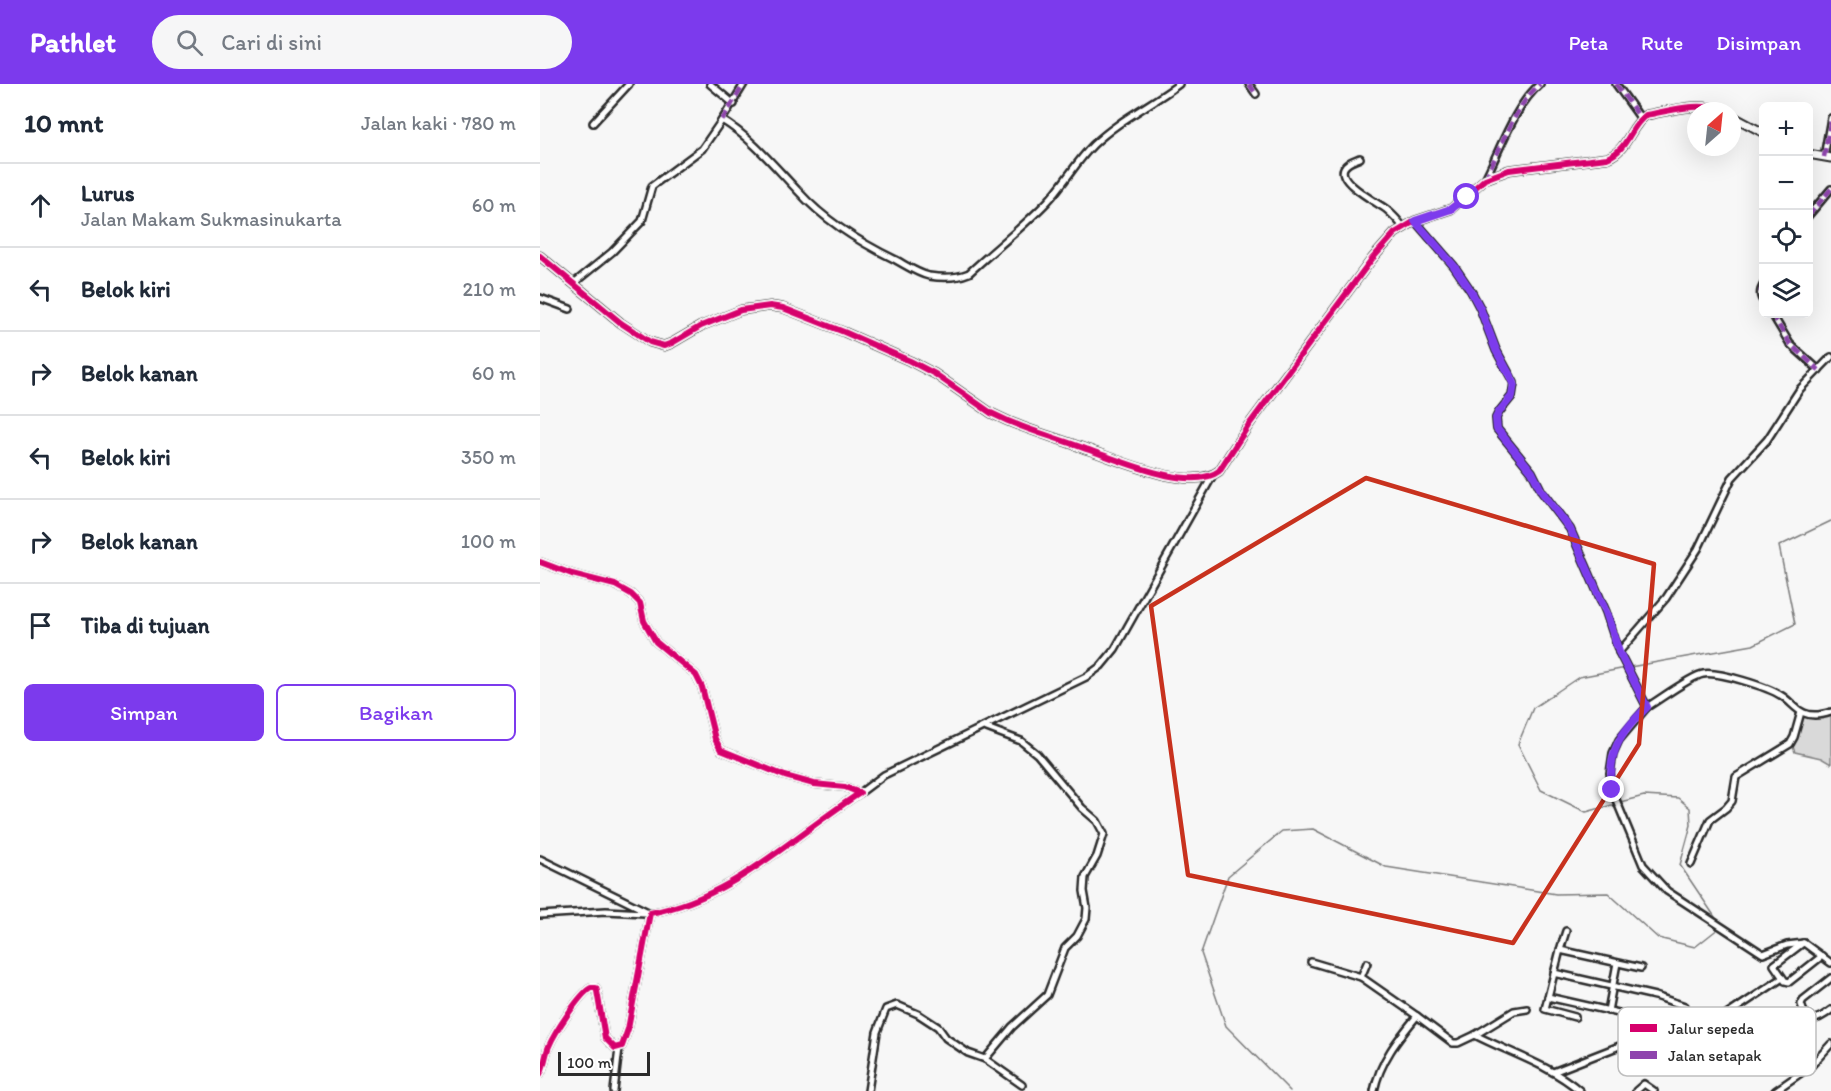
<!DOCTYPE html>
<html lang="id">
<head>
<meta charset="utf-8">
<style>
  :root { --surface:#fff; --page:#f6f6f7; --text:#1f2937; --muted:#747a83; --line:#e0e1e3; --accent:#7c3aed }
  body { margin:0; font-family:Itim,sans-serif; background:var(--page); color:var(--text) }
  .controls { position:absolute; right:18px; top:18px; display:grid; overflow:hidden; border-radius:9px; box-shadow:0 6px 24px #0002 }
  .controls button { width:54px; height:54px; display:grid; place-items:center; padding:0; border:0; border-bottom:2px solid var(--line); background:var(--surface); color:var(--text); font:30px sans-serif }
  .compass { position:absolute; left:1147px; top:18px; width:54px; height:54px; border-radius:50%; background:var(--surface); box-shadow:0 6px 24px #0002; rotate:27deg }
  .scale { position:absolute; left:18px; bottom:15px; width:92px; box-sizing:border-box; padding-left:6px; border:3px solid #2b2b2b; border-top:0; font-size:16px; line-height:21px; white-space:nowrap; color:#2b2b2b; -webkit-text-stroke:4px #fff; paint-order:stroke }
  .stop { position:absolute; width:18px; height:18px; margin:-14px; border:4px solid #7c3aed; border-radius:50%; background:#fff }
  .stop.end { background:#7c3aed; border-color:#fff; box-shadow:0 2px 6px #0008 }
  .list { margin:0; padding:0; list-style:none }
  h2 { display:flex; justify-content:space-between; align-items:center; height:78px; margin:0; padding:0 24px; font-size:26px }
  h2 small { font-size:20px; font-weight:400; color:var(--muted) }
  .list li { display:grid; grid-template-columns:39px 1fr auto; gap:18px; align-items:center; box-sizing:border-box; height:84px; padding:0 24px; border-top:2px solid var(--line) }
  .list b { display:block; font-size:22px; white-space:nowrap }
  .list p { margin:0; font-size:20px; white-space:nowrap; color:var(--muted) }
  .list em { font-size:20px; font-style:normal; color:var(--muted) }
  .actions { display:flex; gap:12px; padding:18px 24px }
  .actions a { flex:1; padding:14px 0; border:2px solid var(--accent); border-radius:9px; text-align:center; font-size:21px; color:var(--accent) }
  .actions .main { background:var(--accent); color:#fff }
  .icon { flex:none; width:33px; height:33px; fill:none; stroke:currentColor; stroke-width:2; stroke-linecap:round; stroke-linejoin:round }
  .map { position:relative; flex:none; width:1291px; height:1007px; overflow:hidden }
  header { display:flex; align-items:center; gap:36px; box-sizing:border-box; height:84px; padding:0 30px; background:var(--accent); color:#fff }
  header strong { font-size:28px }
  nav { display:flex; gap:33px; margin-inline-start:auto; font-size:21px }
  .search { width:420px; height:54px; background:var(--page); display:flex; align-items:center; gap:15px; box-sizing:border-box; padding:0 21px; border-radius:33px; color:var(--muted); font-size:22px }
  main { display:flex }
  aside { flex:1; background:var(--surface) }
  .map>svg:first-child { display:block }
  .green { fill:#d9d9d9; stroke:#828282; stroke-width:1.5 }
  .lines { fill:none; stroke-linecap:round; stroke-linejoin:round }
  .stream { stroke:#7b7b7b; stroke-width:1.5 }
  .minor-casing { stroke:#2b2b2b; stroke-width:10 }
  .tertiary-casing { stroke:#2b2b2b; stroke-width:11 }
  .minor { stroke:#fff; stroke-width:5 }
  .tertiary { stroke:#fff; stroke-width:7 }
  .quiet { stroke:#8e44ad; stroke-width:4.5; stroke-dasharray:9 4.5; stroke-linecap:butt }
  .cycleway-casing { stroke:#fff; stroke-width:10 }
  .cycleway { stroke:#d6006c; stroke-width:6 }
  .route { stroke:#7c3aed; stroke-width:8 }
  .marked { fill:none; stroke:#c8321e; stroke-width:4.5; stroke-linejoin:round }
  .key { fill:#fff; stroke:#bfbfbf; stroke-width:1.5 }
  .key-label { font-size:16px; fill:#2b2b2b }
</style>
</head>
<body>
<header>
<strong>Pathlet</strong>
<div class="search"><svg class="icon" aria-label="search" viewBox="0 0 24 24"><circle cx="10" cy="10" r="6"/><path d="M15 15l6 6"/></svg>Cari di sini</div>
<nav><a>Peta</a><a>Rute</a><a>Disimpan</a></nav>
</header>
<main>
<aside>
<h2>10 mnt<small>Jalan kaki · 780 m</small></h2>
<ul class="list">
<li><svg class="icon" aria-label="ahead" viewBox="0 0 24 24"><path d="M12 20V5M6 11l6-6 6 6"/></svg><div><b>Lurus</b><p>Jalan Makam Sukmasinukarta</p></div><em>60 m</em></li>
<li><svg class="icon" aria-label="left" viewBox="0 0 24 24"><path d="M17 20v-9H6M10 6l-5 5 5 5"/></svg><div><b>Belok kiri</b></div><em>210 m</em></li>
<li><svg class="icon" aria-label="right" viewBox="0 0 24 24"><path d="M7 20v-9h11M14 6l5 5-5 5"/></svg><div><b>Belok kanan</b></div><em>60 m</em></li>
<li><svg class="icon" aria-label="left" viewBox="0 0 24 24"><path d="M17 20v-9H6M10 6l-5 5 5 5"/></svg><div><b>Belok kiri</b></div><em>350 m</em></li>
<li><svg class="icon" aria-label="right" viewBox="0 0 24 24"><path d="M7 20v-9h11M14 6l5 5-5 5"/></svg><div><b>Belok kanan</b></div><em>100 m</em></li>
<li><svg class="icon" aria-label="arrive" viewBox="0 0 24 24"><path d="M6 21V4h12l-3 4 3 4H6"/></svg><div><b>Tiba di tujuan</b></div></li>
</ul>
<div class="actions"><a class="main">Simpan</a><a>Bagikan</a></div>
</aside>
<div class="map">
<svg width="1291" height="1007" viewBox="0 0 1291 1007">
  <rect width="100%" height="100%" fill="#f7f7f7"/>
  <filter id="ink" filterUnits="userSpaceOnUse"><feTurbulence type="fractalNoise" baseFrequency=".0167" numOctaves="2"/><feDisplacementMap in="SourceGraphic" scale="12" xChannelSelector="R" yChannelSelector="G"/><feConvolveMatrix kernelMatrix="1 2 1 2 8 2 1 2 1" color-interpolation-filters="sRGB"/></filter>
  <g filter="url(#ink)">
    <!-- green -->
    <path class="green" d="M 1291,630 L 1291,680 L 1281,674 L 1255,668 L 1253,663 L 1263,632 L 1279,634 Z"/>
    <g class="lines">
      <!-- stream -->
      <g class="stream">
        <path d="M 1090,583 L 1213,561 L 1255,540 L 1239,462 L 1291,437"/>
        <path d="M 1080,718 L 1104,712 L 1138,714 L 1150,724 L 1151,741 L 1140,781 L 1177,836"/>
        <path d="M 1076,720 L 1046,728 L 1001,706 L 978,660 L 993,624 L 1039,593 L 1086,584"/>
        <path d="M 750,1007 L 686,942 L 661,869 L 688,792 L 742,747 L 773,745 L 846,783 L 1016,810 L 1068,809 L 1118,854 L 1155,863 L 1179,844"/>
      </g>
      <defs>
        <g id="minor">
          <path d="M 170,0 L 194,20"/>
          <path d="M 709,0 L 716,10"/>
          <path d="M 1076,0 L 1101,35"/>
          <path d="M 182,36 L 204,0"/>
          <path d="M 53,39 L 89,0"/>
          <path d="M 1284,73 L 1291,34"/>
          <path d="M 820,74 C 815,76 807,78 804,84 C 797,98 838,119 846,125 C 853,131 858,136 863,143"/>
          <path d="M 945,95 C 960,66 975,21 1000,0"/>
          <path d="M 1268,132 L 1291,105"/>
          <path d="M 875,137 L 914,182 L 931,207 L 940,224 L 956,266 L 974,299 L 972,312 L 959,328 L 956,334 L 957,345 L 992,388 L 1002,408 L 1030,445 L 1066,528 L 1079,568 L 1107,623 L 1079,656 L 1073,669 L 1070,689 L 1072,706 L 1103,781 L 1127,807 L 1223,870 L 1247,861 L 1264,859 L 1291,879"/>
          <path d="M 34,199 L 72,168 L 102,137 L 112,102 L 162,65 L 182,36 C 213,55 234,82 259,108 C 285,137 321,159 356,176 C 367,182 377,189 389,192 C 402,194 417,194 429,189 C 455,165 483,143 507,118 C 524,100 536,78 553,61 C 579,36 611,21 639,0"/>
          <path d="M 1224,200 C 1220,206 1219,212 1224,218"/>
          <path d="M 0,214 L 30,225"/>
          <path d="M 1232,230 L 1250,260 L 1279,286"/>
          <path d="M 0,478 L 32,490 L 75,501 L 91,510 L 100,519 L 104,537 L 116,558 L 156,591 L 162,603 L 175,655 L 181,666 L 245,692 L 274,700 L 305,703 L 320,709 C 253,752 192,815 110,829 L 88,945 L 82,962 L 75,964 L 65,954 L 57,907 L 56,904 L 51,904 C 40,909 14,950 9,962 C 5,971 5,981 0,990"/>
          <path d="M 1079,568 L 1126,514 L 1158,465 L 1192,394 L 1227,356 L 1260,305 L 1291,273"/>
          <path d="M 1107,623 C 1119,616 1151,592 1163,590 C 1178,587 1228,603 1242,612 C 1250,617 1256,626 1264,629 C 1273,633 1282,631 1291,628"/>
          <path d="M 320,709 L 344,691 L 546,593 L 561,582 L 575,565 L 673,391"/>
          <path d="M 0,775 L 110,829"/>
          <path d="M 1151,780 L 1170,736 L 1186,724 L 1192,717 L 1196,693 L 1250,660 L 1254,653 L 1261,628"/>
          <path d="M 0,831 L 66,827 L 105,829"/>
          <path d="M 1263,859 L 1234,881 L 1245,897 L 1249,898 L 1282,872"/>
          <path d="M 1020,866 L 1026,847"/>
          <path d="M 771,878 L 821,893 L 877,932"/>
          <path d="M 1014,889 L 1115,912 L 1145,922 C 1140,938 1115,948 1100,954"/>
          <path d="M 821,893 L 827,879"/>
          <path d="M 1291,894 L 1263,916 L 1261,920 C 1267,941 1277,937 1291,926"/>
          <path d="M 1008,913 L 1127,940"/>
          <path d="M 1068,927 L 1077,879"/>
          <path d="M 1035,933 L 1005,925 L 1020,866 L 1101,884"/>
          <path d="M 935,951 L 974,927 L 987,925"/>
          <path d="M 445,975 L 482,1001"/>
          <path d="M 1013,988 L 1100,954 L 1109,970 L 1117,973 L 1176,938 L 1241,895"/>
          <path d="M 74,1007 L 79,964"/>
          <path d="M 328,1007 L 337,948 L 346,925 L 357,921 L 378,930 L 398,943 L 406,954 L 428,969 L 445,975 L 472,943 L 507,911 L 525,864 L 537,852 L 546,835 L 547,824 L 544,807 L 545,793 L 557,772 L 564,750 L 557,737 L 542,724 L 497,670 L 481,657 L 444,643"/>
          <path d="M 834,1007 C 840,977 858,955 877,932 L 913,959 L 918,959 L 935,951 C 970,969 1010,981 1040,1007"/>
          <path d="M 1096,1007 L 1104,1000 L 1114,1007"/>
          <path d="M 1235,1007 L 1271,982 L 1291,960"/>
        </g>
        <g id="tertiary">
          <path d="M 1192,32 L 1224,49"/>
          <path d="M 1268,70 L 1291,74"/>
          <path d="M 0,172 L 81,239 L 110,258 L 124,262 L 132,259 L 161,242 L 201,226 L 230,222 L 243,224 L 304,248 L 370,277 L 395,290 L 451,329 L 468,337 C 494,348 520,355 546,365 C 577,375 650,409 679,387 L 708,342 L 832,175 L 855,149 L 875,137 L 911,125 L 945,95 L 969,86 L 1067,74 C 1089,65 1089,43 1106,31 C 1130,27 1158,17 1182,27"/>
        </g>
      </defs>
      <!-- minor casing -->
      <use href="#minor" class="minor-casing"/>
      <!-- tertiary casing -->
      <use href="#tertiary" class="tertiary-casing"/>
      <!-- minor -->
      <use href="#minor" class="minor"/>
      <!-- tertiary -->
      <use href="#tertiary" class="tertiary"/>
      <!-- quiet -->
      <g class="quiet">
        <path d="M 709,0 L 716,10"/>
        <path d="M 1076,0 L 1101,35"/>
        <path d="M 182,36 L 204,0"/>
        <path d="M 1284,73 L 1291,34"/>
        <path d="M 945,95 C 960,66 975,21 1000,0"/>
        <path d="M 1268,132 L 1291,105"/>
        <path d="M 1224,200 C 1220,206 1219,212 1224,218"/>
        <path d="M 1232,230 L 1250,260 L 1279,286"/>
      </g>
      <defs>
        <g id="cycleway">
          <path d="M 0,172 L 81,239 L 110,258 L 124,262 L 132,259 L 161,242 L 201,226 L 230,222 L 243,224 L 304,248 L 370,277 L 395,290 L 451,329 L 468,337 C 494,348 520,355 546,365 C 577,375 650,409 679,387 L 708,342 L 832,175 L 855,149 L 875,137 L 911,125 L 945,95 L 969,86 L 1067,74 C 1089,65 1089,43 1106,31 C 1130,27 1158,17 1182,27"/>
          <path d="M 0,478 L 32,490 L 75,501 L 91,510 L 100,519 L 104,537 L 116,558 L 156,591 L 162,603 L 175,655 L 181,666 L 245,692 L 274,700 L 305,703 L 320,709 C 253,752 192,815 110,829 L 88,945 L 82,962 L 75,964 L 65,954 L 57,907 L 56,904 L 51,904 C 40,909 14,950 9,962 C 5,971 5,981 0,990"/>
        </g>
      </defs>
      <!-- cycleway casing -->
      <use href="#cycleway" class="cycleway-casing"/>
      <!-- cycleway -->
      <use href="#cycleway" class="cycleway"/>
    </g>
  </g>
  <g class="lines" filter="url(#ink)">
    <!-- route -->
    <path class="route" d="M 927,113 L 911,125 L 875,137 L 914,182 L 931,207 L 940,224 L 956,266 L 974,299 L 972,312 L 959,328 L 956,334 L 957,345 L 992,388 L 1002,408 L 1030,445 L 1066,528 L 1079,568 L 1107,623 C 1080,649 1067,668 1072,706"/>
  </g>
  <!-- marked area -->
  <path class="marked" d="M 826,394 L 1114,480 L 1099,660 L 973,859 L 648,791 L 611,522 Z"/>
  <!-- legend -->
  <rect x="1078" y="923" width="198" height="69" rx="9" class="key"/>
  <rect x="1090" y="940" width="27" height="8" fill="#d6006c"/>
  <rect x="1090" y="967" width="27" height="8" fill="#8e44ad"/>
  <g class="key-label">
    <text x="1128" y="950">Jalur sepeda</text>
    <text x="1128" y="977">Jalan setapak</text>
  </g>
</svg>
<div class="controls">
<button>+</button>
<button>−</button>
<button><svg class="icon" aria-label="locate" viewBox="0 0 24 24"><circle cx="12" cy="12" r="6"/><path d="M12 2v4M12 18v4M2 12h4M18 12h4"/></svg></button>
<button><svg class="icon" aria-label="layers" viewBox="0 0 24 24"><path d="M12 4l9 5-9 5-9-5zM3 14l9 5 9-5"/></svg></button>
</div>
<svg class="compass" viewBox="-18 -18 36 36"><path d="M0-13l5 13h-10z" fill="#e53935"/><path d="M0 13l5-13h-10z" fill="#747a83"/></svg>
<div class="scale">100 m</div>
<div class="stop" style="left:927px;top:113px"></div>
<div class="stop end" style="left:1072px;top:706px"></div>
</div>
</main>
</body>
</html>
